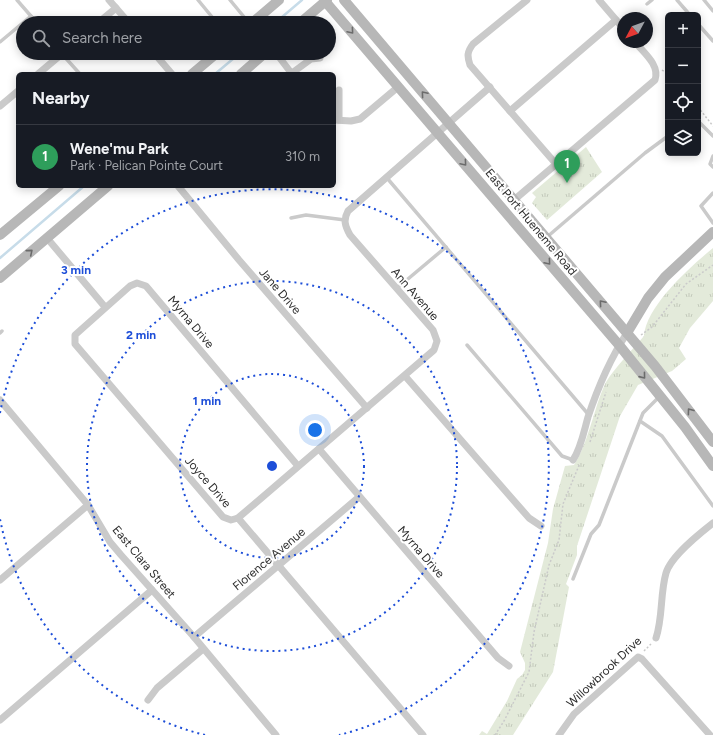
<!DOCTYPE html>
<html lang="en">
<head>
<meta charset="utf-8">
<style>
  :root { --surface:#171b24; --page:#20242c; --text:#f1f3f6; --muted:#9ea1a6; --line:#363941; --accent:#0f766e }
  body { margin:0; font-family:Figtree,sans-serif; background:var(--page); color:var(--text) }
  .controls { position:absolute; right:12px; top:12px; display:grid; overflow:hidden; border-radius:6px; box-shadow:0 2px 10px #0003 }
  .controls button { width:36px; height:36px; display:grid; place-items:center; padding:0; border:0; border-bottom:1px solid var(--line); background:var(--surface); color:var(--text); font:20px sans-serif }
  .compass { position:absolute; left:617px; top:12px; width:36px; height:36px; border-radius:50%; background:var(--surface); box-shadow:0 2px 10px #0003; rotate:229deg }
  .you { position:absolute; left:315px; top:430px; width:14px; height:14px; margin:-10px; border:3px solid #fff; border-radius:50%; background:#1a73e8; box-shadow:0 0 0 6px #1a73e833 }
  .badge { display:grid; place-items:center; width:26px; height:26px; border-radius:50%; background:var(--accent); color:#fff; font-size:13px; font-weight:700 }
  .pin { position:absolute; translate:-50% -33px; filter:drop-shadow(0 1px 2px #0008) }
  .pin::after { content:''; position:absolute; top:21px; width:14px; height:12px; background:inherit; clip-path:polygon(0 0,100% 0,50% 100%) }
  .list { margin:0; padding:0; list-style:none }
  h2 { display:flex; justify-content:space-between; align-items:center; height:52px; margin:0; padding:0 16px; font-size:17px }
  h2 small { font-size:13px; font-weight:400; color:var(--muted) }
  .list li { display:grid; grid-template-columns:26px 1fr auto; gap:12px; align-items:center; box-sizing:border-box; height:64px; padding:0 16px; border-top:1px solid var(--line) }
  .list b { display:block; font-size:15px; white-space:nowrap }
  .list p { margin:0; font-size:13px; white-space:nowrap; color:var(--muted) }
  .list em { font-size:13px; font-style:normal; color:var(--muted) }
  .icon { flex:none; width:22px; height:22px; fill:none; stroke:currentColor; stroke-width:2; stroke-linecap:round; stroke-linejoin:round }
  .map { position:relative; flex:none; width:713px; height:735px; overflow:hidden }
  .search { position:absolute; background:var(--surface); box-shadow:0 2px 10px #0003; left:16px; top:16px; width:320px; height:44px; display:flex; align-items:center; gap:10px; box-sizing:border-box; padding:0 14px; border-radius:22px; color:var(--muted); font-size:15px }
  .panel { position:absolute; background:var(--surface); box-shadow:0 2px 10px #0003; left:16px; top:72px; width:320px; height:116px; border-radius:6px }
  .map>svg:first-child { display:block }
  .grass { fill:url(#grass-tufts) }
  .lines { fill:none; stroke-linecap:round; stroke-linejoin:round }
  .stream { stroke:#c7dce9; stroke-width:2.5 }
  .path { stroke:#cacaca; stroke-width:1.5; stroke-dasharray:2 2; stroke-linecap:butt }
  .lane { stroke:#cacaca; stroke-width:3.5 }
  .street { stroke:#cacaca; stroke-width:7 }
  .secondary { stroke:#b7b7b7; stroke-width:10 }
  .oneway { stroke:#6b6b6b }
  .ring { fill:none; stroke:#1d4ed8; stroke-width:2; stroke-dasharray:2 4 }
  .labels { text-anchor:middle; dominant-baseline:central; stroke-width:4; stroke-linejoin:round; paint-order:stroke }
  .street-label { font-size:12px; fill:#2d2d2d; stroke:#fff }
  .centre { fill:#1d4ed8; stroke:#fff; stroke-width:2 }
  .ring-label { font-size:12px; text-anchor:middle; font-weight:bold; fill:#1d4ed8; stroke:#fff; stroke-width:4; stroke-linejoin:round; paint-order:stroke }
</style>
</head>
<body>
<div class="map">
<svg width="713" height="735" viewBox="0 0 713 735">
  <defs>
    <pattern id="grass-tufts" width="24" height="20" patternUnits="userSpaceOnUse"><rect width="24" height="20" fill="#e3eada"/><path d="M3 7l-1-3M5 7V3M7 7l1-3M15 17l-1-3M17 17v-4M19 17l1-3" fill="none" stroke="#c3c9bb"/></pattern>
  </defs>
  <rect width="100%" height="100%" fill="#fff"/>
  <!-- grass -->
  <g class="grass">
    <path d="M 586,147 L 602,172 L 547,220 L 532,203 L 536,197 L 532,193 Z"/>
    <path d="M 713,248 L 713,301 L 690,328 L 679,348 L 686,359 L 672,371 L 638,385 L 620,416 L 577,546 L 577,555 L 566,584 L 569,587 L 553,672 L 513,735 L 479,735 L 482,731 L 487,734 L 507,701 L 517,679 L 522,675 L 525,670 L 525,663 L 520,652 L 548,543 L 553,509 L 565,466 L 574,465 C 588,444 594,408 605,384 C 612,371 633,349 644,336 C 646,306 691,266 713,248 Z"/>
  </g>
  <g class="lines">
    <!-- stream -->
    <g class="stream">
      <path d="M 275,23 L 302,0"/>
      <path d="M 215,74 L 240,53"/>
      <path d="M 0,258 L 84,186"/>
    </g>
    <!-- path -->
    <g class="path">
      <path d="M 662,70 L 668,74"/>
      <path d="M 698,107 L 713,126"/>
      <path d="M 641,335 L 652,327 L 686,284 L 713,265"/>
      <path d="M 590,442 L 606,392"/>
      <path d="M 644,651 L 651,644"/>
      <path d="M 495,735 L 504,721 L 529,672 L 534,632 L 549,565 L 559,540 L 563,504 L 580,463"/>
    </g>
    <!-- lane -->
    <g class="lane">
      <path d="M 17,0 L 37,23"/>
      <path d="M 198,0 L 217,23"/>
      <path d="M 230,0 L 249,23"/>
      <path d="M 677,0 L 690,15"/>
      <path d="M 704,0 L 713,11"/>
      <path d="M 647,4 L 652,0"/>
      <path d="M 698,24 L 713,41"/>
      <path d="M 0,42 L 31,16"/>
      <path d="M 62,54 L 80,74"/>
      <path d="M 698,121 L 713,136"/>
      <path d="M 713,156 L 710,164 L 713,167"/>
      <path d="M 387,178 L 588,414"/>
      <path d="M 280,186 L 281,187"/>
      <path d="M 713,193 L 701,206 L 713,223"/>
      <path d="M 291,218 L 306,215 L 345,220"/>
      <path d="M 547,237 L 645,153 L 668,136"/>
      <path d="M 396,289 L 446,247"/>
      <path d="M 0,333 L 2,331"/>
      <path d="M 467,345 L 562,456 L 573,460"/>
      <path d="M 640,421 L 662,436 L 713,506"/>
      <path d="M 573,579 L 591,534 L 599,525 L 643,413 L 659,397"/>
    </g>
    <!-- street -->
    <g class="street">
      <path d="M 109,0 L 129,23"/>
      <path d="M 527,0 L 473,44 C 467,52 467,56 470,65 L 556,164"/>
      <path d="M 599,0 L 623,28"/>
      <path d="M 98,23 L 116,8"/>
      <path d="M 154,53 L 172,74"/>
      <path d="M 276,53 L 292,74"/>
      <path d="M 292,73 L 311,59 L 320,58"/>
      <path d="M 38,74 L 63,53"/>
      <path d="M 339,90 L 339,120"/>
      <path d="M 0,106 L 18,91"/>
      <path d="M 510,111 L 616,20"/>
      <path d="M 334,120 L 351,121 L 360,119 L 398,87"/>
      <path d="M 178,186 L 239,260 L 367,408"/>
      <path d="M 514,200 L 655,80 C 660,65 644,53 635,42"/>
      <path d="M 47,238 L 105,307"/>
      <path d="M 405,376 L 529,518 L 541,526"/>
      <path d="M 0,400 L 88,505 L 110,542 L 121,555 L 194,637 L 276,735"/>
      <path d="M 319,449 L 498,658 L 509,666"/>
      <path d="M 573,460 C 581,448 584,431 588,417 C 598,387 610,359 627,333"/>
      <path d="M 298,466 L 146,286 L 137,283 L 130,286 L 75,335 L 75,344 L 223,517 L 231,520 L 238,518 L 423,735"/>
      <path d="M 238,518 L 434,350 L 437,341 L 433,330 L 350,235 C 345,226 343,220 348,211 L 490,87"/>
      <path d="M 0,580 L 88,505"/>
      <path d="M 194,637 L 359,497"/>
      <path d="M 656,638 C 663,617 660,594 666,573 C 671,556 699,534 713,523"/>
      <path d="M 148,700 L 157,688 L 203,649"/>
      <path d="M 0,720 L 152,590"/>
      <path d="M 559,735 L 574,714 L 638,657 L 642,659 L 710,735"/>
    </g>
    <!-- secondary -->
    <g class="secondary">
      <path d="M 324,0 L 619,345 L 685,427 L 713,466"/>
      <path d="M 344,0 L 655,366 L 713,442"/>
      <path d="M 252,23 L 279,0"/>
      <path d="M 300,23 L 327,0"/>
      <path d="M 192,74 L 217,53"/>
      <path d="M 241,74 L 265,53"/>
      <path d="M 0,235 L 59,186"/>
      <path d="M 0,278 L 108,186"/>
      <path d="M 627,333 L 648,298 L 665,277 L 713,232"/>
    </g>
  </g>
  <!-- one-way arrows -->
  <defs><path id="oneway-chevron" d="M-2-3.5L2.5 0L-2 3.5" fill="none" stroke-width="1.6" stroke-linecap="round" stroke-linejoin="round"/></defs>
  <g class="oneway">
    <use href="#oneway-chevron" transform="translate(351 31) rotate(50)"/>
    <use href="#oneway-chevron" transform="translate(424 94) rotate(-130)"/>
    <use href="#oneway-chevron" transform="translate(464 163) rotate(50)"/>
    <use href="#oneway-chevron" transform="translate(30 252) rotate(-40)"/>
    <use href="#oneway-chevron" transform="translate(548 262) rotate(50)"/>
    <use href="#oneway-chevron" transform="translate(602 303) rotate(-130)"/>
    <use href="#oneway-chevron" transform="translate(643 376) rotate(51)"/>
    <use href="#oneway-chevron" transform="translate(690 411) rotate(-126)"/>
  </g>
  <!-- distance rings -->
  <g class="ring">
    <circle cx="272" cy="466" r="92"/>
    <circle cx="272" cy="466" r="185"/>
    <path d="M205 735A277 277 0 0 1 0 519M0 413A277 277 0 1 1 339 735"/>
  </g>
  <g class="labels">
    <!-- street labels -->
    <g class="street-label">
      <text transform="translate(531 222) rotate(50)">East Port Hueneme Road</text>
      <text transform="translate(280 291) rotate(49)">Jane Drive</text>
      <text transform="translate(415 294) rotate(49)">Ann Avenue</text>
      <text transform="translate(191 322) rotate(50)">Myrna Drive</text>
      <text transform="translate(208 482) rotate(49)">Joyce Drive</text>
      <text transform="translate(421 552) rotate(49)">Myrna Drive</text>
      <text transform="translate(269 559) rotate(-40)">Florence Avenue</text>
      <text transform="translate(144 562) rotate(50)">East Clara Street</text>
      <text transform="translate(604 672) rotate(-43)">Willowbrook Drive</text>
    </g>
  </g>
  <circle cx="272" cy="466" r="6" class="centre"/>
  <g class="ring-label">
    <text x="76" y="274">3 min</text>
    <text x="141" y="339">2 min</text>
    <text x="207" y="405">1 min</text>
  </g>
</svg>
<div class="controls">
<button>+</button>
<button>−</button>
<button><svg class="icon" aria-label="locate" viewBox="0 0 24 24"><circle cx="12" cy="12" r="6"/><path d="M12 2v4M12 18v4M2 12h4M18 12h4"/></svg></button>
<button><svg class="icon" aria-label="layers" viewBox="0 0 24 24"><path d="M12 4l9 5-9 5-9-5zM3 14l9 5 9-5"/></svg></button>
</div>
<svg class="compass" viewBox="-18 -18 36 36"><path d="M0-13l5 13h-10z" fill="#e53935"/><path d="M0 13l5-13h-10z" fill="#9ea1a6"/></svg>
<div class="you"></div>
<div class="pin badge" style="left:567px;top:183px;background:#2e9e5b">1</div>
<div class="search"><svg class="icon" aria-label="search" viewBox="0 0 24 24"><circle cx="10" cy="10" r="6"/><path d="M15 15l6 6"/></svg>Search here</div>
<section class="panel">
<h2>Nearby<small></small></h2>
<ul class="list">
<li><span class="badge" style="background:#2e9e5b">1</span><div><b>Wene'mu Park</b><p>Park · Pelican Pointe Court</p></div><em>310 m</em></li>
</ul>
</section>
</div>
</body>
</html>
